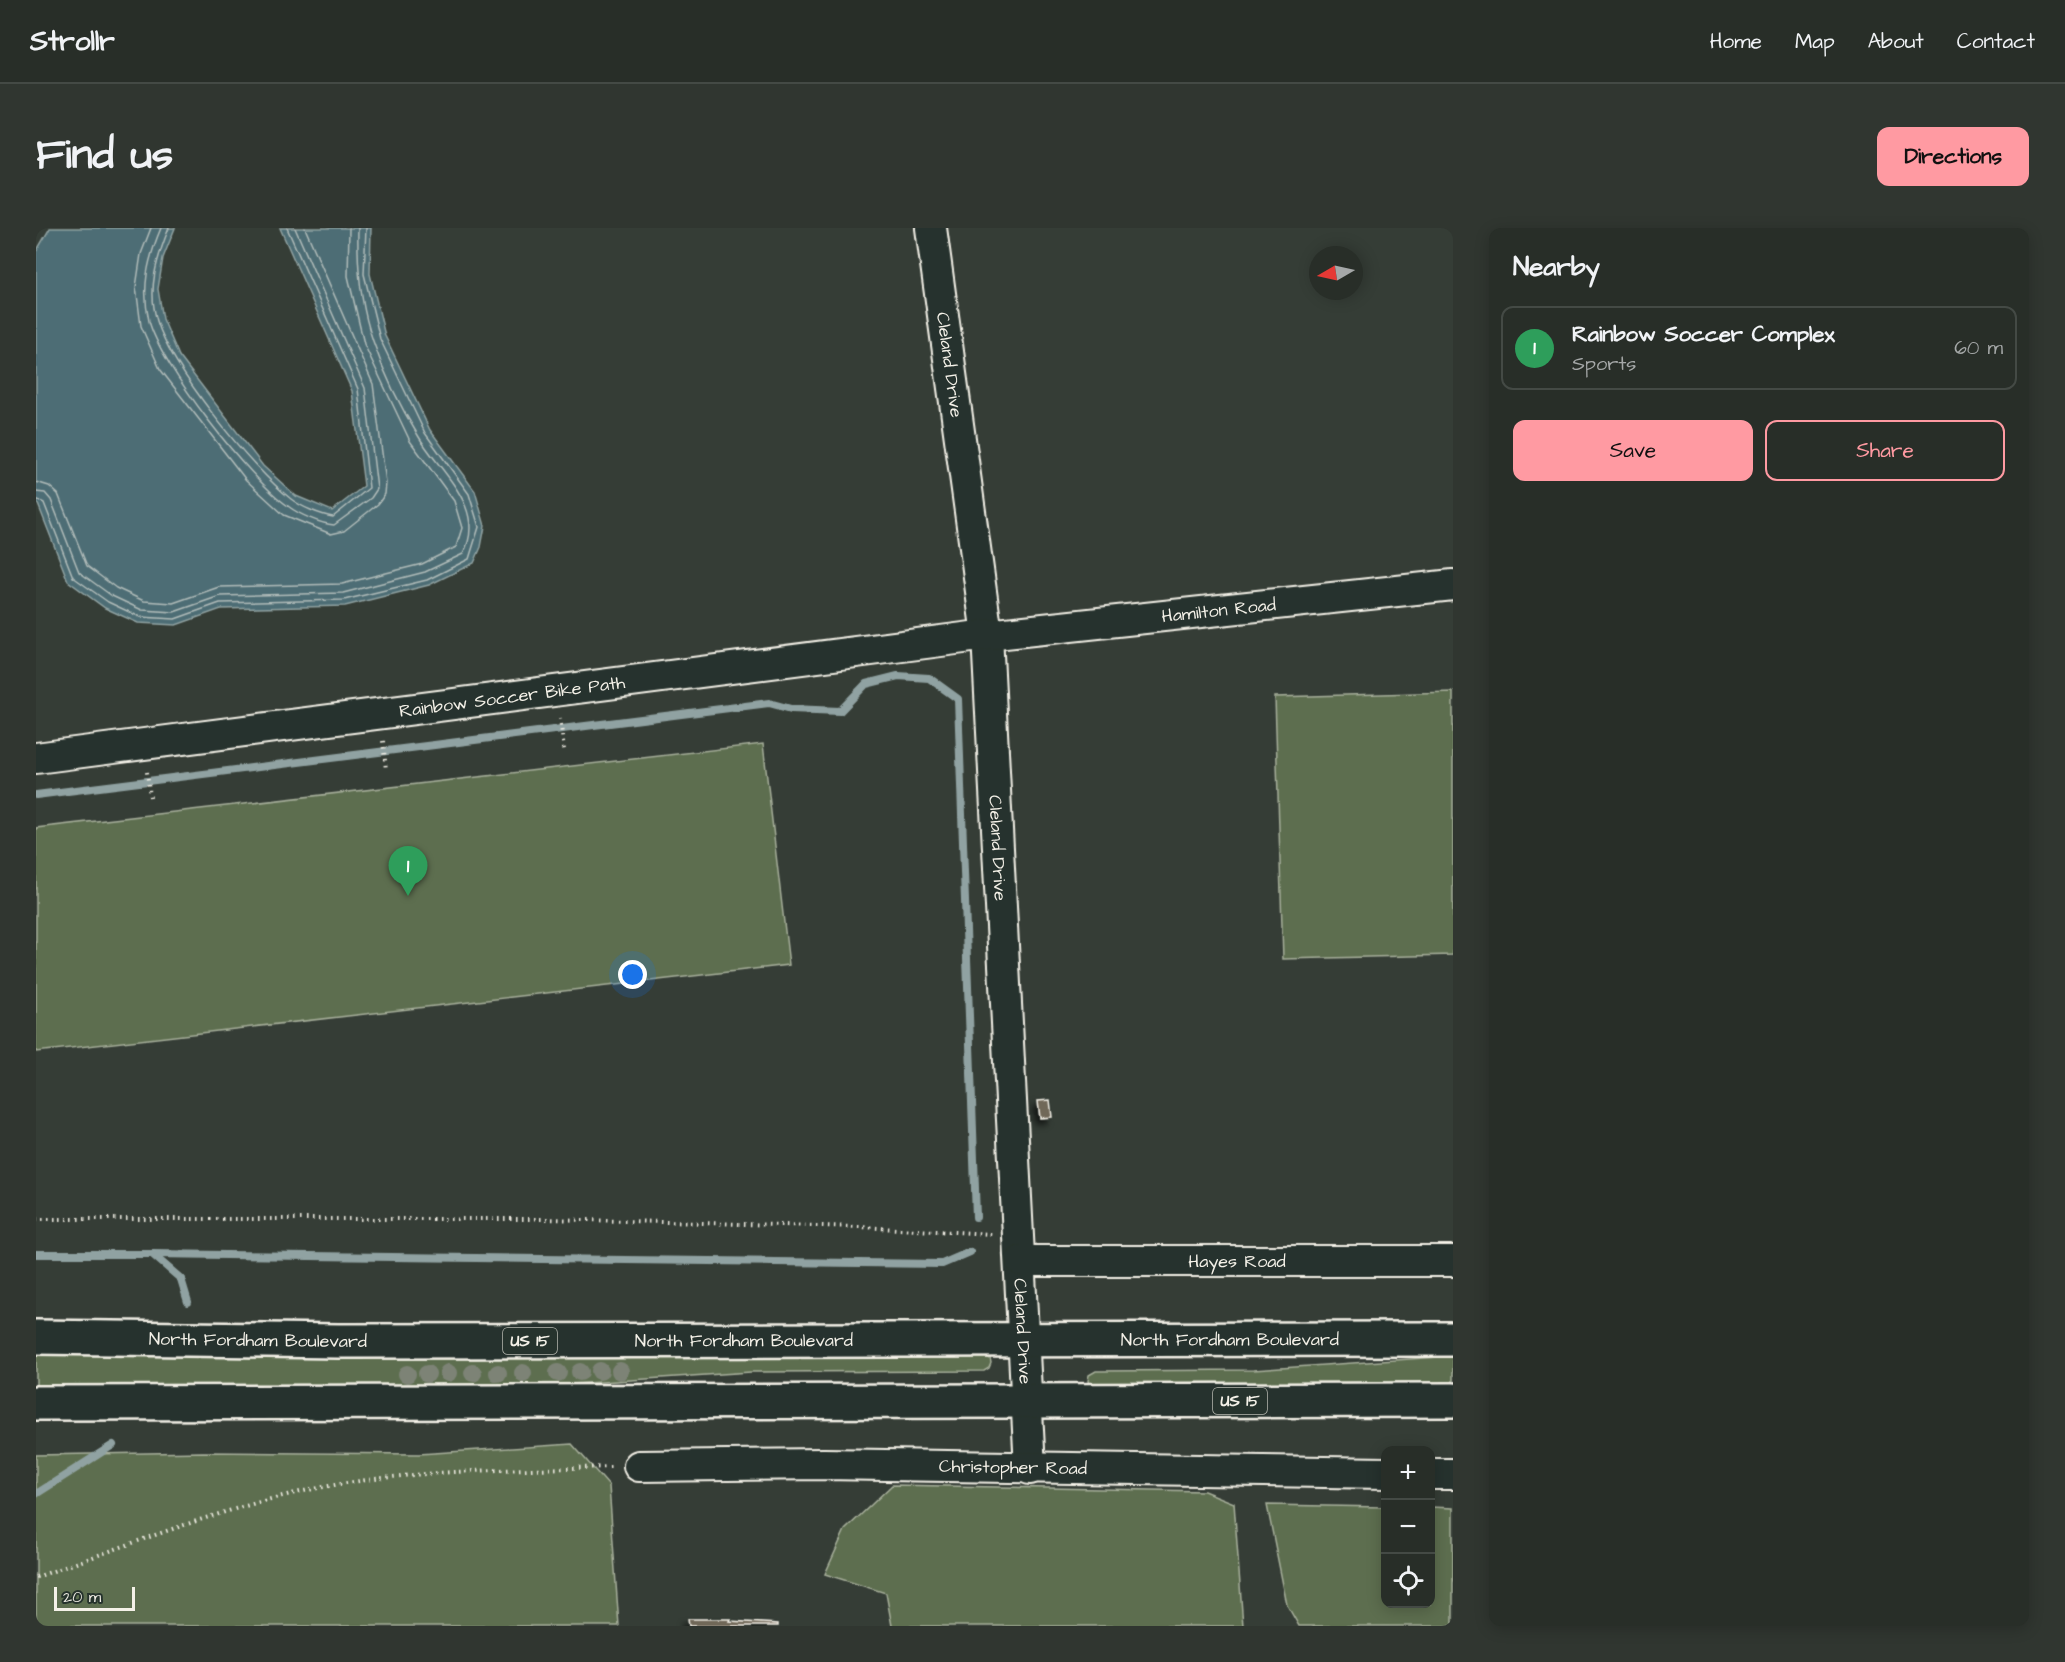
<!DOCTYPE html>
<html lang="en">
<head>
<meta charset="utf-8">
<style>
  :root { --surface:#282e28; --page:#303630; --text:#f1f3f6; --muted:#a5a8a8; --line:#444a45; --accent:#ff9aa2 }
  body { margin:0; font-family:"Architects Daughter",sans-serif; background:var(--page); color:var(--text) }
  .controls { position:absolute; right:18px; bottom:18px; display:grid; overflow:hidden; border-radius:12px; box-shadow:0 3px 15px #0003 }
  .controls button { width:54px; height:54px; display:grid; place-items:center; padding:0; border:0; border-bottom:2px solid var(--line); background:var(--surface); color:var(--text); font:30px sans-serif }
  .compass { position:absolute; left:1273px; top:18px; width:54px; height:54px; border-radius:50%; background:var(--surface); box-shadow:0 3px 15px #0003; rotate:261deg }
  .scale { position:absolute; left:18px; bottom:15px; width:81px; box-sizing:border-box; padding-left:6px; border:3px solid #f4f1e8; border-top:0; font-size:16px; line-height:21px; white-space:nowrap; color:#f4f1e8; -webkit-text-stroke:4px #26332d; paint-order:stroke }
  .you { position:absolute; left:597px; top:747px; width:21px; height:21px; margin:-15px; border:4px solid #fff; border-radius:50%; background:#1a73e8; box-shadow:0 0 0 9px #1a73e833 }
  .badge { display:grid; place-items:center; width:39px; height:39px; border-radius:50%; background:var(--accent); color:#fff; font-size:20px; font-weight:700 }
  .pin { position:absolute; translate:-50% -50px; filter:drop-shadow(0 2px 3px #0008) }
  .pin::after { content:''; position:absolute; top:32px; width:21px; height:18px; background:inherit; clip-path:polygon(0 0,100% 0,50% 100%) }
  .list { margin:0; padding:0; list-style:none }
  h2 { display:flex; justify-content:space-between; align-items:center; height:78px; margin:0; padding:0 24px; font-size:26px }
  h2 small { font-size:20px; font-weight:400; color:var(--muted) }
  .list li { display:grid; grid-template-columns:39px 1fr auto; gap:18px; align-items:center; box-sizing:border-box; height:84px; margin:0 12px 12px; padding:0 12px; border:2px solid var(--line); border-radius:12px }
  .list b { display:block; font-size:22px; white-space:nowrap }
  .list p { margin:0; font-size:20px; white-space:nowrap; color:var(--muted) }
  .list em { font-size:20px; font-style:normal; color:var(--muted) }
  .actions { display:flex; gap:12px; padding:18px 24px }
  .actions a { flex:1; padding:14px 0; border:2px solid var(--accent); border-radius:12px; text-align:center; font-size:21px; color:var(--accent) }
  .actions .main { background:var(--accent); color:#111 }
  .icon { flex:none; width:33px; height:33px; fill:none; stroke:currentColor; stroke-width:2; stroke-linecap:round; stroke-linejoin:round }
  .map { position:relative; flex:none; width:1417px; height:1398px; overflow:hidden; border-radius:12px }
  header { display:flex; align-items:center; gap:36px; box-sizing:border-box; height:84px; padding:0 30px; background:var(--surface); border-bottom:2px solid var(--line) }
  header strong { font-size:28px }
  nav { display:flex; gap:33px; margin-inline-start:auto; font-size:21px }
  .intro { display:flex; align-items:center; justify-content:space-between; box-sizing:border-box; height:144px; padding:0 36px }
  h1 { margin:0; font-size:42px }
  .button { padding:15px 27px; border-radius:12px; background:var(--accent); color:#111; font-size:21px; font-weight:700 }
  main { display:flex; gap:36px; padding:0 36px }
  aside { flex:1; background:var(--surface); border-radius:12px; box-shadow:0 3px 15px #0003 }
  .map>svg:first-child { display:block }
  .green { fill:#5d6e50; stroke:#a8b09c; stroke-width:1.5 }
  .water { fill:#4d6d74; stroke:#90a2a2; stroke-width:1.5 }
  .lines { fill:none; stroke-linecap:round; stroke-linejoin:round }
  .shore { stroke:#b1bcba; stroke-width:1.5 }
  .stream { stroke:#90a2a2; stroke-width:8 }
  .building { fill:#706758; stroke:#f4f1e8; stroke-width:1.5; filter:url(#shadow) }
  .minor-casing { stroke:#f4f1e8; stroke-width:34 }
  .highway-casing { stroke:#f4f1e8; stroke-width:38 }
  .path { stroke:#f4f1e8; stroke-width:4; stroke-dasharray:1.5 4.5; stroke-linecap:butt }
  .minor { stroke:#26332d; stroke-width:30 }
  .highway { stroke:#26332d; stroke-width:33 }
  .tree { fill:#7d8376 }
  .labels { text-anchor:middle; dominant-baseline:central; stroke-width:4.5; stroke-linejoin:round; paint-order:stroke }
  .shield { fill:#26332d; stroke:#b6b8b0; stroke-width:1.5 }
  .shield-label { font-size:16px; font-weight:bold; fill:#f4f1e8 }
  .street-label { font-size:18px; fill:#f4f1e8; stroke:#26332d }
</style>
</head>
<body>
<header>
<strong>Strollr</strong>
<nav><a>Home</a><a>Map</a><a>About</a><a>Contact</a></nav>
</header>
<div class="intro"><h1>Find us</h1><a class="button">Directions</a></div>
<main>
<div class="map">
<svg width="1417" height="1398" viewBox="0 0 1417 1398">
  <defs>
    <filter id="shadow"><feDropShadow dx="-5.5" dy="5.5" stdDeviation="3" flood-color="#0009"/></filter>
  </defs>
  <rect width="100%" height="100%" fill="#353d36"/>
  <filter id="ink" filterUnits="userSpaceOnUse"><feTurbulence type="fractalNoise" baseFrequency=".0167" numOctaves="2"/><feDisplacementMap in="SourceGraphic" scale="12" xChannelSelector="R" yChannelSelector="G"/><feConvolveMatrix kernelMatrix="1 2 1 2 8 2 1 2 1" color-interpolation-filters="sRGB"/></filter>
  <g filter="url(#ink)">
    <!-- green -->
    <g class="green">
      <path d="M 1417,464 L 1417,727 L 1247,731 L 1239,469 Z"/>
      <path d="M 727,516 L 753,737 L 0,824 L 0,600 Z"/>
      <path d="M 0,1124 L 345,1130 L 948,1128 L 954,1130 L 955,1135 L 953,1140 L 948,1143 L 715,1144 L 475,1160 L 0,1161 Z"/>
      <path d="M 1417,1128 L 1417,1157 L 1056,1157 L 1052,1153 L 1053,1147 L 1060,1143 L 1217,1142 Z"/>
      <path d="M 536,1216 L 573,1258 L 583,1398 L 0,1398 L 0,1227 L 167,1224 L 383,1226 Z"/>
      <path d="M 856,1257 L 1168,1263 L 1198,1275 L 1207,1398 L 856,1398 L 850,1365 L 789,1346 L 809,1302 Z"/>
      <path d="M 1231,1277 L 1349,1279 L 1350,1376 L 1394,1376 L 1395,1279 L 1417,1280 L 1417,1398 L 1263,1398 L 1251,1377 Z"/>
    </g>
    <!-- water -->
    <path class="water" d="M 14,0 L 139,0 L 127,30 L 122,61 L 127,91 L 143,128 L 227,238 L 260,268 L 296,283 L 328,258 L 316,163 L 244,0 L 335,0 L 334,46 L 349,108 L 394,202 L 439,263 L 449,298 L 445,319 L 438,335 L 393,357 L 309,378 L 185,381 L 140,397 L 102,395 L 69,380 L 32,353 L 0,271 L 0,24 Z"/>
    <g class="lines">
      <!-- shore -->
      <g class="shore">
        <path d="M 115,0 L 105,26 L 100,59 L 105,98 L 124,141 L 210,252 L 248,287 L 295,306 L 308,303 L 342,276 L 349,266 L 350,255 L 337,156 L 269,0"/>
        <path d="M 125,0 C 112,31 105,60 113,93 C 125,138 213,251 252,278 C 262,286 285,296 298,297 L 335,270 L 341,261 L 329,160 L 259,0"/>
        <path d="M 133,0 C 121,30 111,61 121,93 C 136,141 215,240 255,271 C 265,279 285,287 297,289 L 333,260 L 322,161 L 251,0"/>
        <path d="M 0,254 L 13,258 L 22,266 L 51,338 L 80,360 L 108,373 L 137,375 L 183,359 L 306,356 L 386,336 L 420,319 L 426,300 L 418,273 L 374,213 L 328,116 L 312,48 L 313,0"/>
        <path d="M 0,264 L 9,265 L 15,272 L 43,344 L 76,368 L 106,382 L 138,384 L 184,368 L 307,365 L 389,344 L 427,326 C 452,281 404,244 383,209 C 365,180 348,146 337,113 C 324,76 321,39 322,0"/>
        <path d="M 0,271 L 8,275 L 37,349 L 72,374 L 104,389 L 139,391 L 184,375 L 308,372 L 391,352 L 433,331 L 443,299 L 433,266 L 389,205 L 344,111 L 328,46 L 330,0"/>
      </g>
      <!-- stream -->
      <g class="stream">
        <path d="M 0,567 L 733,475 L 755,481 L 804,483 L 830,456 L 862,448 L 893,450 L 922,471 L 940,989"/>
        <path d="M 0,1026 L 116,1026 L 145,1051 L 152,1074"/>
        <path d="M 116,1026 L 906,1036 L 934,1024"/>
        <path d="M 0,1266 L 77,1217"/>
      </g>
    </g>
    <!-- building -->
    <g class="building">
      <path d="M 1014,872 L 1016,889 L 1004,890 L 1002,873 Z"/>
      <path d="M 652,1391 L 694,1391 L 693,1393 L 742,1396 L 742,1398 L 653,1398 Z"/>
    </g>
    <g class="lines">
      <defs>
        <g id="minor">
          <path id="s1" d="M 895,0 L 951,407 L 994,1241"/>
          <path id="s2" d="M 0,530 L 951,407 L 1417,357"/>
          <path id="s3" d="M 985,1033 L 1417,1033"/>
          <path id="s4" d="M 603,1238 L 788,1236 L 1350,1245"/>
          <path d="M 1394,1246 L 1417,1246"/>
        </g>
        <g id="highway">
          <path id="s5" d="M 0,1109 L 303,1113 L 1417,1111"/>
          <path d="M 0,1175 L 1417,1172"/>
        </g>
      </defs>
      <!-- minor casing -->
      <use href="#minor" class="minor-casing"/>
      <!-- highway casing -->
      <use href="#highway" class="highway-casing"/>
      <!-- path -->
      <g class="path">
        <path d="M 524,490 L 528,522"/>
        <path d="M 347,513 L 350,542"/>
        <path d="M 111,544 L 114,569"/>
        <path d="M 0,991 L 510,991 L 824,999 L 956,1006"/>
        <path d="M 0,1349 C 88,1319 177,1283 268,1263 C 368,1241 473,1242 575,1239"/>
      </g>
      <!-- minor -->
      <use href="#minor" class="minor"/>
      <!-- highway -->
      <use href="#highway" class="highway"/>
    </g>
    <!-- trees -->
    <g class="tree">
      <circle cx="564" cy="1143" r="9"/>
      <circle cx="584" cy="1143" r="9"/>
      <circle cx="544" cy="1144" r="9"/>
      <circle cx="412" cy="1145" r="9"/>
      <circle cx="437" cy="1145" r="9"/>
      <circle cx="462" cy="1145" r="9"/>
      <circle cx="487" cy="1145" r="9"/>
      <circle cx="522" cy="1145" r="9"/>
      <circle cx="371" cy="1146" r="9"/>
      <circle cx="391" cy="1146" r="9"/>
    </g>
  </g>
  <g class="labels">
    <!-- shield labels -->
    <g class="shield">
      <rect x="467" y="1100" width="54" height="26" rx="4.5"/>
      <rect x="1177" y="1160" width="54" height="26" rx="4.5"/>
    </g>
    <g class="shield-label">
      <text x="494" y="1113">US 15</text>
      <text x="1204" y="1173">US 15</text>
    </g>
    <!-- street labels -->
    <g class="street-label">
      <text stroke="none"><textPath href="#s1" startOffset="138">Cleland Drive</textPath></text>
      <text stroke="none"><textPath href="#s2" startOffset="1192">Hamilton Road</textPath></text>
      <text stroke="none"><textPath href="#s2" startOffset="480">Rainbow Soccer Bike Path</textPath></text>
      <text stroke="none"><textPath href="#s1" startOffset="624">Cleland Drive</textPath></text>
      <text stroke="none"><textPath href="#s3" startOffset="216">Hayes Road</textPath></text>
      <text stroke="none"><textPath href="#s1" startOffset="1108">Cleland Drive</textPath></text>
      <text stroke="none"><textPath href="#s5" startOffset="1194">North Fordham Boulevard</textPath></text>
      <text stroke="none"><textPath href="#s5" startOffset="222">North Fordham Boulevard</textPath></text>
      <text stroke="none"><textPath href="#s5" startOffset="708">North Fordham Boulevard</textPath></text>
      <text stroke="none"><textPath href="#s4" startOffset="374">Christopher Road</textPath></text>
    </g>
  </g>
</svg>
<div class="controls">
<button>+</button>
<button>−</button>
<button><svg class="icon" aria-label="locate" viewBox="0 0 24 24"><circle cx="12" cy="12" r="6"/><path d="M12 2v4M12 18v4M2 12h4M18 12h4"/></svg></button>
</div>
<svg class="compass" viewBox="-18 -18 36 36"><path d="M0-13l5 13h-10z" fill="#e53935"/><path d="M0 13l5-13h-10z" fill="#a5a8a8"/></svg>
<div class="scale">20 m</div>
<div class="you"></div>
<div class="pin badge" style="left:372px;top:668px;background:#2e9e5b">1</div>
</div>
<aside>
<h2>Nearby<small></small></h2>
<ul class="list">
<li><span class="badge" style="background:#2e9e5b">1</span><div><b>Rainbow Soccer Complex</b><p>Sports</p></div><em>60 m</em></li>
</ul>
<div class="actions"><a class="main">Save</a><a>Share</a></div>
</aside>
</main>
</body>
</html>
